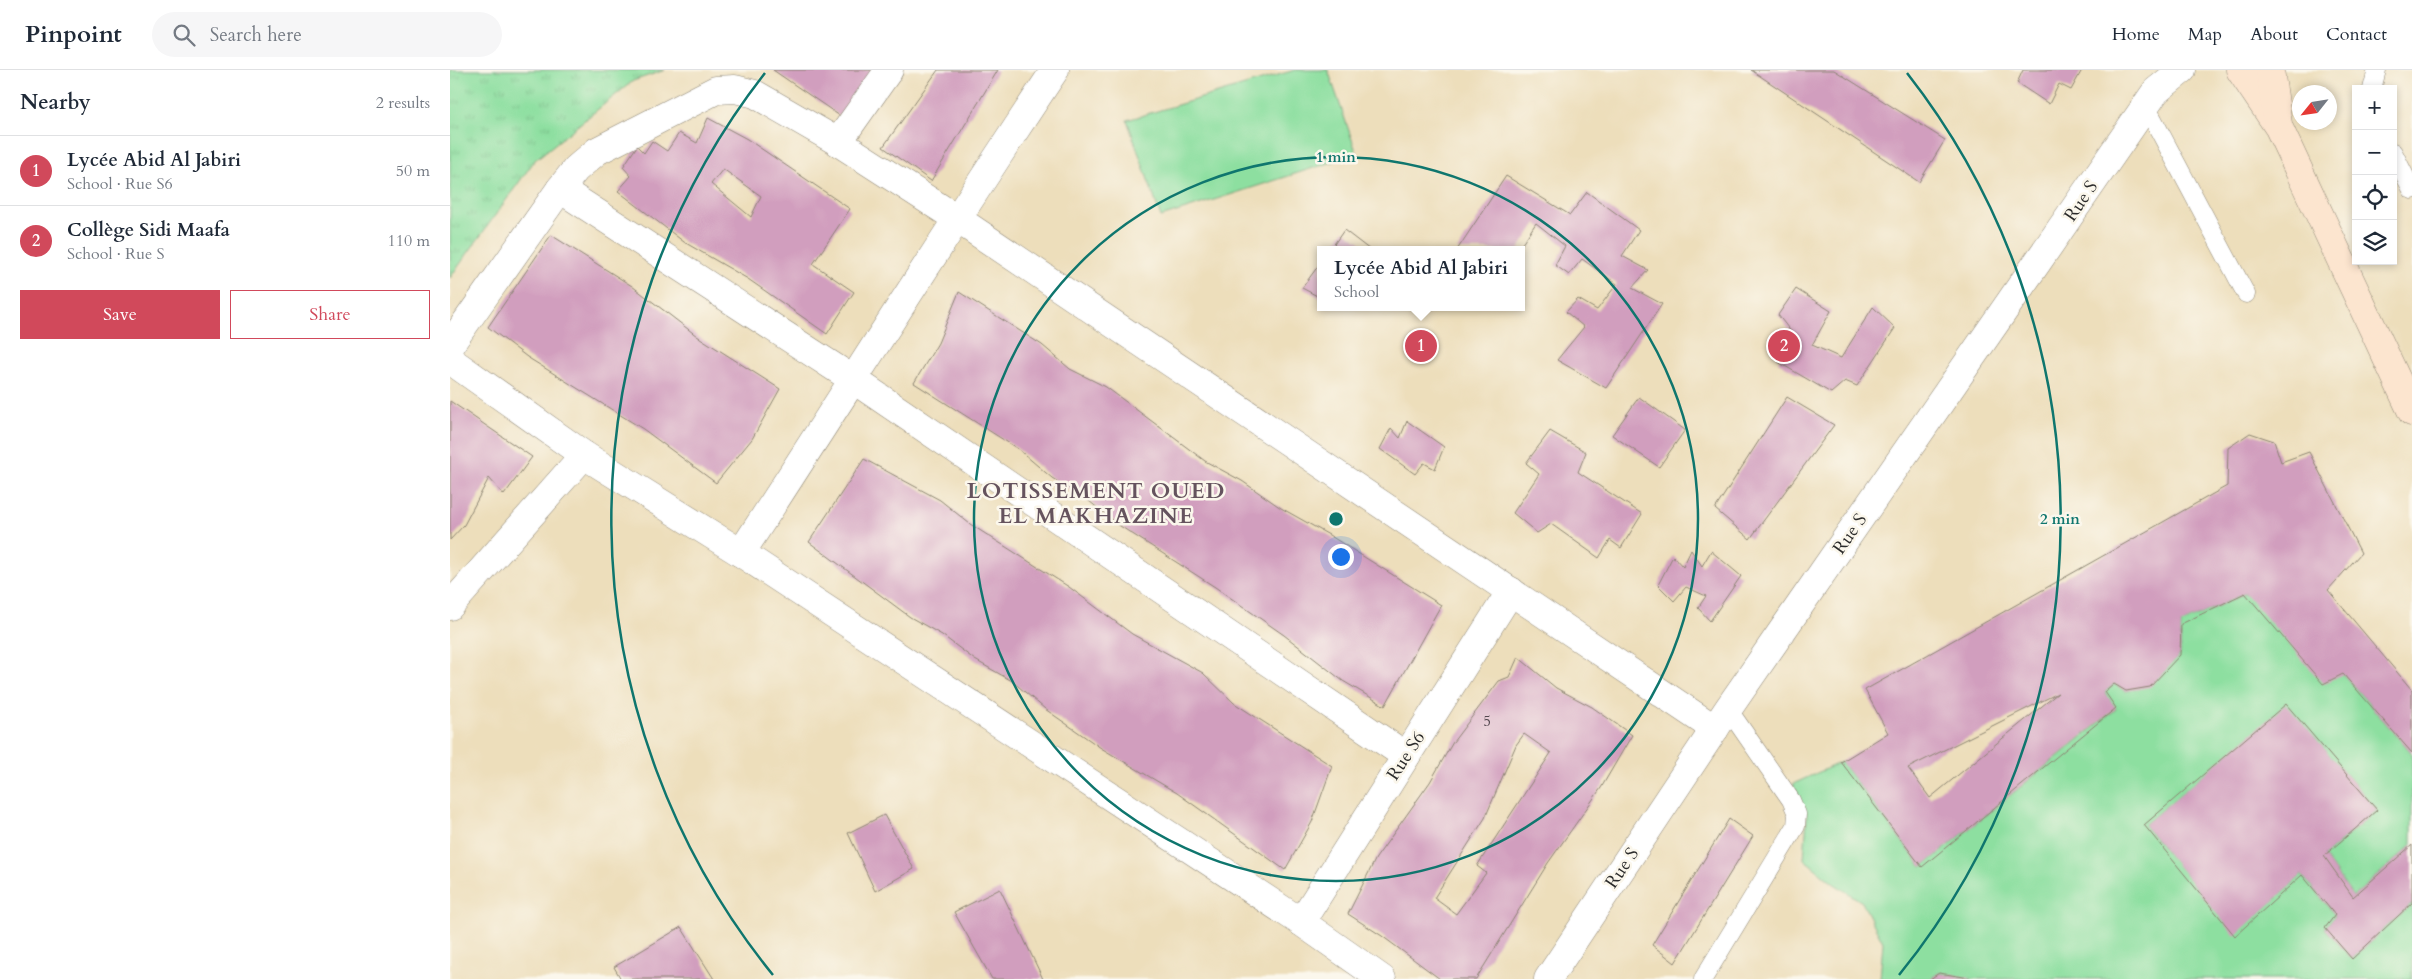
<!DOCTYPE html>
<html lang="en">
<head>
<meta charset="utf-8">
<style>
  :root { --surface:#fff; --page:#f6f6f7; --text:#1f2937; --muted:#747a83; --line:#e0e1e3; --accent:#d1495b }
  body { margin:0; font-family:Cardo,serif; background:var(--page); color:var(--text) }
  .controls { position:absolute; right:15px; top:15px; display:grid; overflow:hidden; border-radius:0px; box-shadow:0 2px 8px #0003 }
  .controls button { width:45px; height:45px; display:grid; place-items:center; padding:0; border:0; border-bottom:1px solid var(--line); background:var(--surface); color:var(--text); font:25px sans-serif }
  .compass { position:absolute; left:1842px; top:15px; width:45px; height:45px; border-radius:50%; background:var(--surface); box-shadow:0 2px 8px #0003; rotate:240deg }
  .you { position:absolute; left:890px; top:486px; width:18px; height:18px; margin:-12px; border:4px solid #fff; border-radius:50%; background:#1a73e8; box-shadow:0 0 0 8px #1a73e833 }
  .badge { display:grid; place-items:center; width:32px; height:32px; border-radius:50%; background:var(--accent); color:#fff; font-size:16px; font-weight:700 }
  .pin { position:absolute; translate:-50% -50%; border:2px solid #fff; box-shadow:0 1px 5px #0006 }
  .popup { position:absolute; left:867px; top:176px; width:208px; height:65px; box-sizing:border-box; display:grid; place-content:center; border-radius:0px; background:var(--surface); filter:drop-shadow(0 1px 4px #0005); font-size:16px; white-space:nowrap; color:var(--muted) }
  .popup b { font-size:19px; color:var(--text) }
  .popup::after { content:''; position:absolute; left:50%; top:100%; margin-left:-10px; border:10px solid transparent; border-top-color:var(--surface) }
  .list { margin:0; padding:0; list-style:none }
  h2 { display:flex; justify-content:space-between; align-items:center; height:65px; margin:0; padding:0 20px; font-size:21px }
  h2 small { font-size:16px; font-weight:400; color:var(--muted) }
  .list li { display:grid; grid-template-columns:32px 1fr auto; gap:15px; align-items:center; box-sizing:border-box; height:70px; padding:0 20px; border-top:1px solid var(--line) }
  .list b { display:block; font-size:19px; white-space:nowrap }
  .list p { margin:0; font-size:16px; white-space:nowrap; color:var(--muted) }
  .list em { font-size:16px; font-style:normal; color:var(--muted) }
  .actions { display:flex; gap:10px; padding:15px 20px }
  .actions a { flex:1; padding:11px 0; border:1px solid var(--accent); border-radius:0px; text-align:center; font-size:18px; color:var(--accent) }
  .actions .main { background:var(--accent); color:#fff }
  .icon { flex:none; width:28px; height:28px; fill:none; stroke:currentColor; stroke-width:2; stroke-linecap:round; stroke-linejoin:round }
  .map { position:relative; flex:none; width:1962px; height:909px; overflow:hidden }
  header { display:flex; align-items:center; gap:30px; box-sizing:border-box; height:70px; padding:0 25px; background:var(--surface); border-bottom:1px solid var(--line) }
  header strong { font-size:24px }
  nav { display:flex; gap:28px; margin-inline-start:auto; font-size:18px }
  .search { width:350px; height:45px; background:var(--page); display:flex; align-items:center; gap:12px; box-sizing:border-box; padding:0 18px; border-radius:28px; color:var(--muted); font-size:19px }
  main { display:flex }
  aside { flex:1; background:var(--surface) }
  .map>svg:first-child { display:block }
  .green { fill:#8ddfa0; stroke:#5c8566 }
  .park { fill:url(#park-tufts); stroke:#5c8566 }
  .building { fill:#d19ebe; fill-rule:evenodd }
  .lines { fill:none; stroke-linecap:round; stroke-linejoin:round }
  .lane-casing { stroke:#8c8473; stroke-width:19 }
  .street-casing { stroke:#8c8473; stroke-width:29 }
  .secondary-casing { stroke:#8c8473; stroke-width:29 }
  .lane { stroke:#fff; stroke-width:18 }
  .street { stroke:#fff; stroke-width:28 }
  .secondary { stroke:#fce5cf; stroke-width:28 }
  .ring { fill:none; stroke:#0f766e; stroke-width:2.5 }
  .labels { text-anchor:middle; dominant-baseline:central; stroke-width:5; stroke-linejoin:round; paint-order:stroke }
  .number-label { font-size:15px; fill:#544850 }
  .street-label { font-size:18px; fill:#2b2b2b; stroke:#fbf7ec }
  .district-label { font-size:22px; font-weight:bold; letter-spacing:1px; fill:#65535e; stroke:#fbf7ec }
  .centre { fill:#0f766e; stroke:#fbf7ec; stroke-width:2.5 }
  .ring-label { font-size:15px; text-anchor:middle; font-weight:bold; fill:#0f766e; stroke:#fbf7ec; stroke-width:5; stroke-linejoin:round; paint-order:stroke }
</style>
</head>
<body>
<header>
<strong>Pinpoint</strong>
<div class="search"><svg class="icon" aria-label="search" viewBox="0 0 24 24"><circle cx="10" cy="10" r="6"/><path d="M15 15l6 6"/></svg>Search here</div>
<nav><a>Home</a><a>Map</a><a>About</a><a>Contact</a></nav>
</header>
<main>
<aside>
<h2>Nearby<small>2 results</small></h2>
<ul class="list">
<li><span class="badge">1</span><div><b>Lycée Abid Al Jabiri</b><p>School · Rue S6</p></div><em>50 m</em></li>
<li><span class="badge">2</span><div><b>Collège Sidi Maafa</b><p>School · Rue S</p></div><em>110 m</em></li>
</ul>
<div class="actions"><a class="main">Save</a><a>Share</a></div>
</aside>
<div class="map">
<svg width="1962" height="909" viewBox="0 0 1962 909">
  <defs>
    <pattern id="park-tufts" width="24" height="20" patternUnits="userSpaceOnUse" patternTransform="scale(1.25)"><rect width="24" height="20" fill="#8ddfa0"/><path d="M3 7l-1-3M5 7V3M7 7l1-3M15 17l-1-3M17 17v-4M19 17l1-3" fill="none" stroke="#7ac08a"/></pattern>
  </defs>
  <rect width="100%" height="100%" fill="#fbf7ec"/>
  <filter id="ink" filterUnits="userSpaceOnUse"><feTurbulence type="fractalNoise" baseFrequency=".02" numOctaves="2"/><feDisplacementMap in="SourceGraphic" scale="10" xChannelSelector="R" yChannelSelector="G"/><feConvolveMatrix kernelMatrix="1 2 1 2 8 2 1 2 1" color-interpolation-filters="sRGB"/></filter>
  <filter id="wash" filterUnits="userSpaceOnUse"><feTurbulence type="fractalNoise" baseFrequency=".0096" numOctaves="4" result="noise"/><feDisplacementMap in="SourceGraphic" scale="20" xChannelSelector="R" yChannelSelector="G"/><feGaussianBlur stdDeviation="1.12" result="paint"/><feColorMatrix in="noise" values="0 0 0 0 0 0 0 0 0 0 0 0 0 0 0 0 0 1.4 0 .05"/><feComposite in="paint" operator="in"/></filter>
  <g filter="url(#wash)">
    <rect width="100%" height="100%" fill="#eddebb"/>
    <!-- green -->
    <g class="green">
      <path d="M 845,0 L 878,0 L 907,84 L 711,147 L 677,50 Z"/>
      <path d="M 1795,523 L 1893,604 L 1962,683 L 1962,775 L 1903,827 L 1874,786 L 1927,740 L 1836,635 L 1694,755 L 1785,865 L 1852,805 L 1885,845 L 1875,858 L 1902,889 L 1962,833 L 1962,909 L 1522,909 L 1489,903 L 1480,909 L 1430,909 L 1433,872 L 1412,832 L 1383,813 L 1354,789 L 1357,746 L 1343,714 L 1391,692 L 1472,797 L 1666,639 L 1655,622 L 1664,614 L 1676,621 L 1701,615 L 1730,585 L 1731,554 Z"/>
    </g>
    <!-- park -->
    <path class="park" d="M 0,0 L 215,0 L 183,11 L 85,90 L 0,208 Z"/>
    <g id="blocks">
      <!-- building -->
      <g class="building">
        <path d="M 323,0 L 425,0 L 390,46 Z"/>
        <path d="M 488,0 L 548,0 L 481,111 L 433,77 Z"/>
        <path d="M 1301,0 L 1384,0 L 1495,70 L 1469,112 Z"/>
        <path d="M 1573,0 L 1632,0 L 1621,20 L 1609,14 L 1599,34 L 1567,13 Z"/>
        <path d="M 258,48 L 297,69 L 400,139 L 363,194 L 404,222 L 377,264 L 298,209 L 234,172 L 168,121 L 181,106 L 173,97 L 187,76 L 194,83 L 202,71 L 217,81 L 229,63 L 247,73 ZM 273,99 L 311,126 L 301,147 L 261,114 Z"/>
        <path d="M 1056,106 L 1120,145 L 1137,122 L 1189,160 L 1172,186 L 1198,200 L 1182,218 L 1212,234 L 1156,318 L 1107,290 L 1134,257 L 1116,242 L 1128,229 L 1147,240 L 1167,214 L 1132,189 L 1119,205 L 1105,195 L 1115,176 L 1086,153 L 1068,180 L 1007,180 Z"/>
        <path d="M 894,160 L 920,180 L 880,180 Z"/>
        <path d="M 101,165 L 182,216 L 247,266 L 330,319 L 302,369 L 266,413 L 193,359 L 77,287 L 38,257 Z"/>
        <path d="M 871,192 L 871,228 L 852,218 Z"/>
        <path d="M 1346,219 L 1381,241 L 1362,275 L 1391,288 L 1423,237 L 1445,258 L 1407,316 L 1395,311 L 1381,323 L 1328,292 L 1342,263 L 1328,245 Z"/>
        <path d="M 509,222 L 592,275 L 620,299 L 656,317 L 755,391 L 792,411 L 831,438 L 879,465 L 991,535 L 935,636 L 893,611 L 834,565 L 765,517 L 670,456 L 639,431 L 602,408 L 568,379 L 464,313 L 488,273 Z"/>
        <path d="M 1189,327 L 1235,360 L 1209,397 L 1162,365 Z"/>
        <path d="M 1337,327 L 1384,355 L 1300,469 L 1265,439 Z"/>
        <path d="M 0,331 L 82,387 L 54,425 L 39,408 L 14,455 L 0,470 Z"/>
        <path d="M 957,351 L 994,377 L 985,399 L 974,393 L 965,404 L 930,379 L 941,358 L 950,368 Z"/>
        <path d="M 1100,361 L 1136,382 L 1128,402 L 1192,444 L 1171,478 L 1160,470 L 1149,488 L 1101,454 L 1087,463 L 1063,443 L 1089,404 L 1076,393 Z"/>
        <path d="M 1800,363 L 1824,371 L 1831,392 L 1859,382 L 1911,483 L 1878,520 L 1962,620 L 1962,683 L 1893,604 L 1873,614 L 1795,523 L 1731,554 L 1730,585 L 1700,617 L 1676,621 L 1664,614 L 1655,622 L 1666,638 L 1472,797 L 1391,692 L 1438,663 L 1415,620 L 1777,416 L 1778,378 ZM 1608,623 L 1480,728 L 1458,698 Z"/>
        <path d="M 414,389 L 490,430 L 520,454 L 619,517 L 682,564 L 753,603 L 784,633 L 882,696 L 862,752 L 835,800 L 727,723 L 651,678 L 595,639 L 562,611 L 525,590 L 492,565 L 460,547 L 359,472 Z"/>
        <path d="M 1241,480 L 1252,496 L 1261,481 L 1291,506 L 1260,551 L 1248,538 L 1256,526 L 1236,517 L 1224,531 L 1208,515 L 1223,486 L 1233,497 Z"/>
        <path d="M 1068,587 L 1106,618 L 1142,637 L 1182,665 L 1151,718 L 1098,793 L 1026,909 L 990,909 L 932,866 L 898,844 L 926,788 L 980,712 L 1003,672 L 1049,611 L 1059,607 ZM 1074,664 L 1101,683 L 1027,796 L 1036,803 L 1006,844 L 984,828 L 1035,748 L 1066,675 Z"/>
        <path d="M 1836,634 L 1927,740 L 1874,786 L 1903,827 L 1962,775 L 1962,833 L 1902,889 L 1875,858 L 1885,845 L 1852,805 L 1785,866 L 1694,755 Z"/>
        <path d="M 434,745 L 464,799 L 425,821 L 398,763 Z"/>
        <path d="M 1279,749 L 1303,766 L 1225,893 L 1202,875 Z"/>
        <path d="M 550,819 L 593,909 L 542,909 L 504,842 Z"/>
        <path d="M 231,857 L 264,909 L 171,909 L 164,897 Z"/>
        <path d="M 1489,903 L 1520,908 L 1519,909 L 1480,909 Z"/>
      </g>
    </g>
  </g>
  <g filter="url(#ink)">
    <use href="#blocks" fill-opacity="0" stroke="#8c8473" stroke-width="1"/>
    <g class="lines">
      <defs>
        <g id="lane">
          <path d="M 1922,19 L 1927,0"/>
          <path d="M 1696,36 L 1796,224"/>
          <path d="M 1943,82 L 1962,120"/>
          <path d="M 1253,909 L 1346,756 L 1347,744 L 1341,730 L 1278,639"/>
        </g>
        <g id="street">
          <path d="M 388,72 L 439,0"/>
          <path d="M 0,275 L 110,119"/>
          <path d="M 0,290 L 134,385 L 291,483 L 851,852 L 932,909"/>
          <path d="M 291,483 C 396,322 498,160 605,0"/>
          <path d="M 0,536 L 134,385"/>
          <path d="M 956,686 L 404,310 L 110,119 L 126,99 L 147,81 L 266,20 L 285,19 L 305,24 L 388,72 L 506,148 L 1265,659"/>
          <path d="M 851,852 L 1061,521"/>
          <path d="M 1098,909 L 1278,639 L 1706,21 L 1732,0"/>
        </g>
        <g id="secondary">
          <path d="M 1790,0 L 1829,58 L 1962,342"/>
          <path d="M 1820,0 L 1828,54"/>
        </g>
      </defs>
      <!-- lane casing -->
      <use href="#lane" class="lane-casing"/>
      <!-- street casing -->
      <use href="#street" class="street-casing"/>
      <!-- secondary casing -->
      <use href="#secondary" class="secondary-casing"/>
      <!-- lane -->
      <use href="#lane" class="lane"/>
      <!-- street -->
      <use href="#street" class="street"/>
      <!-- secondary -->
      <use href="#secondary" class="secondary"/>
    </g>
  </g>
  <!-- distance rings -->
  <g class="ring">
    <circle cx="886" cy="449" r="362"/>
    <path d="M323 905A724 724 0 0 1 315 3M1457 3A724 724 0 0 1 1449 905"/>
  </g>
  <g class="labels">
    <!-- number labels -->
    <g class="number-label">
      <text x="1037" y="651">5</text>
    </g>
    <!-- street labels -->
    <g class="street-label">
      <text transform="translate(1631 131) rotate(-56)">Rue S</text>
      <text transform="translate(1400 464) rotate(-55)">Rue S</text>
      <text transform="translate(956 686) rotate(-57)">Rue S6</text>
      <text transform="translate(1172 798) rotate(-56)">Rue S</text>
    </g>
    <!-- district labels -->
    <g class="district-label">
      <text x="646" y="421">LOTISSEMENT OUED<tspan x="646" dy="25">EL MAKHAZINE</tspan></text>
    </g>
  </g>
  <circle cx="886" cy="449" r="8" class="centre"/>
  <g class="ring-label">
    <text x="886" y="92">1 min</text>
    <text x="1610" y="454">2 min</text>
  </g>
</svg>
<div class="controls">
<button>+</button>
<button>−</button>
<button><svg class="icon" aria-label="locate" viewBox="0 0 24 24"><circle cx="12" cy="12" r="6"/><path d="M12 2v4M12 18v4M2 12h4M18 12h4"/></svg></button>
<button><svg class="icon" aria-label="layers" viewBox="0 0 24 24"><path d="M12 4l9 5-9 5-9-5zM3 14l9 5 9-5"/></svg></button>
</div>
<svg class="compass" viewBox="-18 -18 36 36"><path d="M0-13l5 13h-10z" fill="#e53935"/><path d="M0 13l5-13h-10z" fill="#747a83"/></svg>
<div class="you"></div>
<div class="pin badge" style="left:971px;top:276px">1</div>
<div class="popup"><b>Lycée Abid Al Jabiri</b>School</div>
<div class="pin badge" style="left:1334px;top:276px">2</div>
</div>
</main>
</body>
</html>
